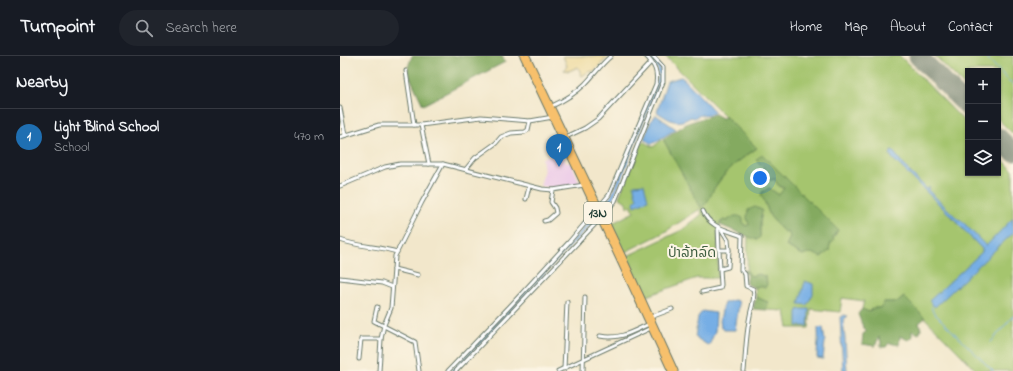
<!DOCTYPE html>
<html lang="en">
<head>
<meta charset="utf-8">
<style>
  :root { --surface:#171b24; --page:#20242c; --text:#f1f3f6; --muted:#9ea1a6; --line:#363941; --accent:#1f6fb2 }
  body { margin:0; font-family:"Indie Flower","Noto Sans Lao",sans-serif; background:var(--page); color:var(--text) }
  .controls { position:absolute; right:12px; top:12px; display:grid; overflow:hidden; border-radius:0px; box-shadow:0 1px 3px #0004 }
  .controls button { width:36px; height:36px; display:grid; place-items:center; padding:0; border:0; border-bottom:1px solid var(--line); background:var(--surface); color:var(--text); font:20px sans-serif }
  .you { position:absolute; left:420px; top:122px; width:14px; height:14px; margin:-10px; border:3px solid #fff; border-radius:50%; background:#1a73e8; box-shadow:0 0 0 6px #1a73e833 }
  .badge { display:grid; place-items:center; width:26px; height:26px; border-radius:50%; background:var(--accent); color:#fff; font-size:13px; font-weight:700 }
  .pin { position:absolute; translate:-50% -33px; filter:drop-shadow(0 1px 2px #0008) }
  .pin::after { content:''; position:absolute; top:21px; width:14px; height:12px; background:inherit; clip-path:polygon(0 0,100% 0,50% 100%) }
  .list { margin:0; padding:0; list-style:none }
  h2 { display:flex; justify-content:space-between; align-items:center; height:52px; margin:0; padding:0 16px; font-size:17px }
  h2 small { font-size:13px; font-weight:400; color:var(--muted) }
  .list li { display:grid; grid-template-columns:26px 1fr auto; gap:12px; align-items:center; box-sizing:border-box; height:56px; padding:0 16px; border-top:1px solid var(--line) }
  .list b { display:block; font-size:15px; white-space:nowrap }
  .list p { margin:0; font-size:13px; white-space:nowrap; color:var(--muted) }
  .list em { font-size:13px; font-style:normal; color:var(--muted) }
  .icon { flex:none; width:22px; height:22px; fill:none; stroke:currentColor; stroke-width:2; stroke-linecap:round; stroke-linejoin:round }
  .map { position:relative; flex:none; width:673px; height:315px; overflow:hidden }
  header { display:flex; align-items:center; gap:24px; box-sizing:border-box; height:56px; padding:0 20px; background:var(--surface); border-bottom:1px solid var(--line) }
  header strong { font-size:19px }
  nav { display:flex; gap:22px; margin-inline-start:auto; font-size:14px }
  .search { width:280px; height:36px; background:var(--page); display:flex; align-items:center; gap:10px; box-sizing:border-box; padding:0 14px; border-radius:22px; color:var(--muted); font-size:15px }
  main { display:flex }
  aside { flex:1; background:var(--surface) }
  .map>svg:first-child { display:block }
  .built { fill:#eed0e8 }
  .green { fill:#a5c56e; stroke:#628151; fill-rule:evenodd }
  .forest { fill:#84aa61; stroke:#52744a }
  .sand { fill:#eeda9e; stroke:#868c69 }
  .water { fill:#76aee5; stroke:#4a768c }
  .lines { fill:none; stroke-linecap:round; stroke-linejoin:round }
  .stream { stroke:#76aee5; stroke-width:1 }
  .canal { stroke:#76aee5; stroke-width:3 }
  .runway { stroke:#889280; stroke-width:19 }
  .minor-casing { stroke:#697869; stroke-width:5 }
  .highway-casing { stroke:#697869; stroke-width:7 }
  .minor { stroke:#fff; stroke-width:3 }
  .highway { stroke:#f7c06c; stroke-width:5 }
  .labels { text-anchor:middle; dominant-baseline:central; stroke-width:4; stroke-linejoin:round; paint-order:stroke }
  .shield { fill:#fcf5e5; stroke:#617469; stroke-width:1 }
  .shield-label { font-size:13px; font-weight:bold; fill:#1f3d34 }
  .park-label { font-size:14px; fill:#405f42; stroke:#fcf5e5 }
</style>
</head>
<body>
<header>
<strong>Turnpoint</strong>
<div class="search"><svg class="icon" aria-label="search" viewBox="0 0 24 24"><circle cx="10" cy="10" r="6"/><path d="M15 15l6 6"/></svg>Search here</div>
<nav><a>Home</a><a>Map</a><a>About</a><a>Contact</a></nav>
</header>
<main>
<aside>
<h2>Nearby<small></small></h2>
<ul class="list">
<li><span class="badge">1</span><div><b>Light Blind School</b><p>School</p></div><em>470 m</em></li>
</ul>
</aside>
<div class="map">
<svg width="673" height="315" viewBox="0 0 673 315">
  <rect width="100%" height="100%" fill="#fcf5e5"/>
  <filter id="ink" filterUnits="userSpaceOnUse"><feTurbulence type="fractalNoise" baseFrequency=".025" numOctaves="2"/><feDisplacementMap in="SourceGraphic" scale="8" xChannelSelector="R" yChannelSelector="G"/><feConvolveMatrix kernelMatrix="1 2 1 2 8 2 1 2 1" color-interpolation-filters="sRGB"/></filter>
  <filter id="wash" filterUnits="userSpaceOnUse"><feTurbulence type="fractalNoise" baseFrequency=".012" numOctaves="4" result="noise"/><feDisplacementMap in="SourceGraphic" scale="16" xChannelSelector="R" yChannelSelector="G"/><feGaussianBlur stdDeviation="0.9" result="paint"/><feColorMatrix in="noise" values="0 0 0 0 0 0 0 0 0 0 0 0 0 0 0 0 0 1.4 0 .05"/><feComposite in="paint" operator="in"/></filter>
  <g filter="url(#wash)">
    <rect width="100%" height="100%" fill="#f2e7cb"/>
    <!-- built -->
    <path class="built" d="M 222,98 L 226,107 L 231,106 L 240,128 L 215,132 L 200,130 L 204,115 L 202,102 Z"/>
    <!-- green -->
    <g class="green">
      <path d="M 325,0 L 560,0 L 628,69 L 628,117 L 658,117 L 658,99 L 673,114 L 673,315 L 637,315 L 564,241 L 558,246 L 544,246 L 541,252 L 534,252 L 529,256 L 522,253 L 524,245 L 502,242 L 500,256 L 471,253 L 469,272 L 448,272 L 445,255 L 426,254 L 427,246 L 416,241 L 415,231 L 421,230 L 409,219 L 407,215 L 408,180 L 417,184 L 420,181 L 420,167 L 422,154 L 410,169 L 405,170 L 403,166 L 387,165 L 380,166 L 378,172 L 378,222 L 357,222 L 304,241 L 285,201 L 342,174 L 362,158 L 360,153 L 323,177 L 283,197 L 269,169 L 294,156 L 292,150 L 287,151 L 286,146 L 279,141 L 302,85 L 313,91 L 323,83 L 362,151 C 371,136 381,121 394,109 C 401,103 409,98 417,92 ZM 424,112 L 498,174 L 490,188 L 489,195 L 476,199 C 471,195 468,196 463,199 L 446,190 L 450,181 L 448,174 L 444,176 L 430,160 L 424,144 L 429,132 L 439,139 L 444,133 L 438,129 L 434,121 L 423,119 Z"/>
      <path d="M 595,0 L 673,0 L 673,78 L 658,63 L 658,15 L 628,15 L 628,33 Z"/>
    </g>
    <!-- forest -->
    <g class="forest">
      <path d="M 72,0 L 162,0 L 165,6 L 83,49 L 68,17 L 68,11 Z"/>
      <path d="M 375,58 L 382,62 L 386,61 L 417,92 C 402,102 387,113 377,128 C 371,136 370,146 361,152 L 323,83 L 348,67 Z"/>
      <path d="M 422,98 L 498,174 L 493,181 L 494,185 L 490,188 L 489,195 L 481,201 C 474,198 470,195 463,199 L 446,190 L 450,181 L 448,175 L 444,176 L 430,160 L 424,144 L 421,140 L 422,136 L 429,132 L 439,139 L 444,132 L 438,129 L 434,122 L 433,124 L 428,124 L 422,119 L 424,112 L 416,104 Z"/>
      <path d="M 415,151 L 422,154 L 420,167 L 420,181 L 417,184 L 380,169 L 383,164 L 387,165 C 393,160 396,158 403,162 L 403,166 L 405,170 L 409,169 L 407,162 L 408,154 Z"/>
      <path d="M 402,214 L 407,215 L 411,220 L 419,218 L 426,221 L 427,228 L 425,232 L 421,230 L 415,231 L 415,232 L 407,228 L 407,218 Z"/>
      <path d="M 416,241 L 428,246 L 426,254 L 413,253 Z"/>
      <path d="M 564,241 L 585,262 L 579,267 L 581,273 L 579,278 L 572,275 L 572,282 L 568,284 L 560,280 L 559,289 L 549,287 L 546,291 L 541,291 L 541,286 L 539,281 L 535,290 L 522,288 L 523,278 L 527,275 L 523,271 L 518,258 L 522,253 L 529,256 L 534,252 L 541,252 L 544,246 L 558,246 Z"/>
    </g>
    <!-- sand -->
    <path class="sand" d="M 223,0 L 269,0 L 254,15 L 248,16 L 242,20 L 238,11 L 229,15 L 224,14 L 227,10 Z"/>
    <!-- water -->
    <g class="water">
      <path d="M 341,21 L 345,24 L 375,56 C 369,60 361,57 354,62 L 351,61 C 336,70 330,64 317,56 L 327,25 Z"/>
      <path d="M 316,59 L 336,73 L 312,88 L 304,83 L 312,63 Z"/>
      <path d="M 552,94 L 568,114 L 587,133 L 590,131 L 588,134 L 619,164 L 620,163 L 646,190 L 673,162 L 673,177 L 595,251 L 589,245 L 642,196 L 642,193 L 617,167 L 617,166 L 552,102 L 550,98 Z"/>
      <path d="M 304,128 L 308,144 L 295,150 L 294,146 L 297,143 L 294,132 L 294,129 Z"/>
      <path d="M 465,225 L 473,228 L 473,238 L 467,249 L 459,248 Z"/>
      <path d="M 394,244 L 398,245 L 399,248 L 395,274 L 384,274 L 381,272 L 380,264 L 383,250 L 384,247 Z"/>
      <path d="M 459,253 L 469,253 L 468,270 L 457,270 L 457,256 Z"/>
      <path d="M 362,255 L 376,257 L 375,275 L 369,290 L 355,281 L 358,261 Z"/>
      <path d="M 504,259 L 508,260 L 503,264 L 505,283 L 507,315 L 503,315 L 500,261 Z"/>
      <path d="M 483,271 L 485,286 L 483,303 L 477,302 C 477,292 479,282 478,272 Z"/>
    </g>
    <g class="lines">
      <!-- stream -->
      <g class="stream">
        <path d="M 645,0 L 673,29"/>
        <path d="M 592,250 L 592,254 L 595,258 L 653,315"/>
        <path d="M 651,286 L 673,260"/>
      </g>
      <!-- canal -->
      <g class="canal">
        <path d="M 266,149 L 273,140 L 320,21 L 319,12 L 310,0"/>
        <path d="M 113,315 L 253,164"/>
      </g>
      <!-- runway -->
      <g class="runway">
        <path d="M 578,0 L 628,51"/>
        <path d="M 658,81 L 673,96"/>
      </g>
    </g>
  </g>
  <g filter="url(#ink)">
    <g class="lines">
      <defs>
        <g id="minor">
          <path d="M 66,15 L 74,69"/>
          <path d="M 210,51 C 223,45 235,38 245,28 C 254,19 261,8 271,0"/>
          <path d="M 0,52 L 5,79"/>
          <path d="M 81,69 L 89,108"/>
          <path d="M 0,81 L 39,69 L 81,69 L 141,61 L 190,65 L 213,61"/>
          <path d="M 226,81 L 245,72 L 258,63 L 311,6"/>
          <path d="M 126,113 L 135,102 L 156,87 L 161,81 L 171,77 L 185,76 L 188,74 L 190,65"/>
          <path d="M 0,130 L 45,111 L 60,108 L 103,108 L 202,133 L 213,134 L 244,129"/>
          <path d="M 186,143 L 189,131"/>
          <path d="M 363,155 C 369,171 387,174 402,180 L 401,214 L 405,218 L 406,230 L 413,233 C 415,239 413,245 412,251 C 406,272 406,294 404,315"/>
          <path d="M 204,165 L 208,164 L 216,157 L 215,152 L 211,146 L 213,134"/>
          <path d="M 378,171 L 379,194 L 389,194 L 388,184 L 381,173"/>
          <path d="M 0,184 C 19,191 38,190 57,196"/>
          <path d="M 379,194 L 380,213 L 388,211 L 389,194"/>
          <path d="M 54,213 L 78,219"/>
          <path d="M 0,222 L 42,227 L 52,231"/>
          <path d="M 362,236 L 380,232 L 381,229 L 380,213"/>
          <path d="M 37,251 L 34,265 L 75,286 L 79,315"/>
          <path d="M 311,261 L 332,253"/>
          <path d="M 260,280 C 279,284 292,276 309,268"/>
          <path d="M 19,303 L 21,283 L 41,283"/>
          <path d="M 224,313 L 227,246"/>
          <path d="M 39,315 L 41,283 L 44,269 L 51,252 L 55,200 L 82,146 L 103,108"/>
          <path d="M 108,315 L 172,248 L 229,186 L 269,139 L 316,28 C 318,16 315,9 306,0"/>
          <path d="M 116,315 L 260,163 L 275,145 L 323,26 L 323,11 L 313,0"/>
          <path d="M 218,315 L 311,272"/>
          <path d="M 243,315 L 245,241"/>
        </g>
        <g id="highway">
          <path d="M 183,0 L 279,203 L 331,315"/>
          <path d="M 187,0 L 283,201 L 335,315"/>
        </g>
      </defs>
      <!-- minor casing -->
      <use href="#minor" class="minor-casing"/>
      <!-- highway casing -->
      <use href="#highway" class="highway-casing"/>
      <!-- minor -->
      <use href="#minor" class="minor"/>
      <!-- highway -->
      <use href="#highway" class="highway"/>
    </g>
  </g>
  <g class="labels">
    <!-- shield labels -->
    <rect class="shield" x="244" y="146" width="28" height="22" rx="3"/>
    <g class="shield-label">
      <text x="258" y="157">13N</text>
    </g>
    <!-- park labels -->
    <g class="park-label">
      <text x="352" y="197">ປ່າລ້ກລົດ</text>
    </g>
  </g>
</svg>
<div class="controls">
<button>+</button>
<button>−</button>
<button><svg class="icon" aria-label="layers" viewBox="0 0 24 24"><path d="M12 4l9 5-9 5-9-5zM3 14l9 5 9-5"/></svg></button>
</div>
<div class="you"></div>
<div class="pin badge" style="left:219px;top:111px">1</div>
</div>
</main>
</body>
</html>
